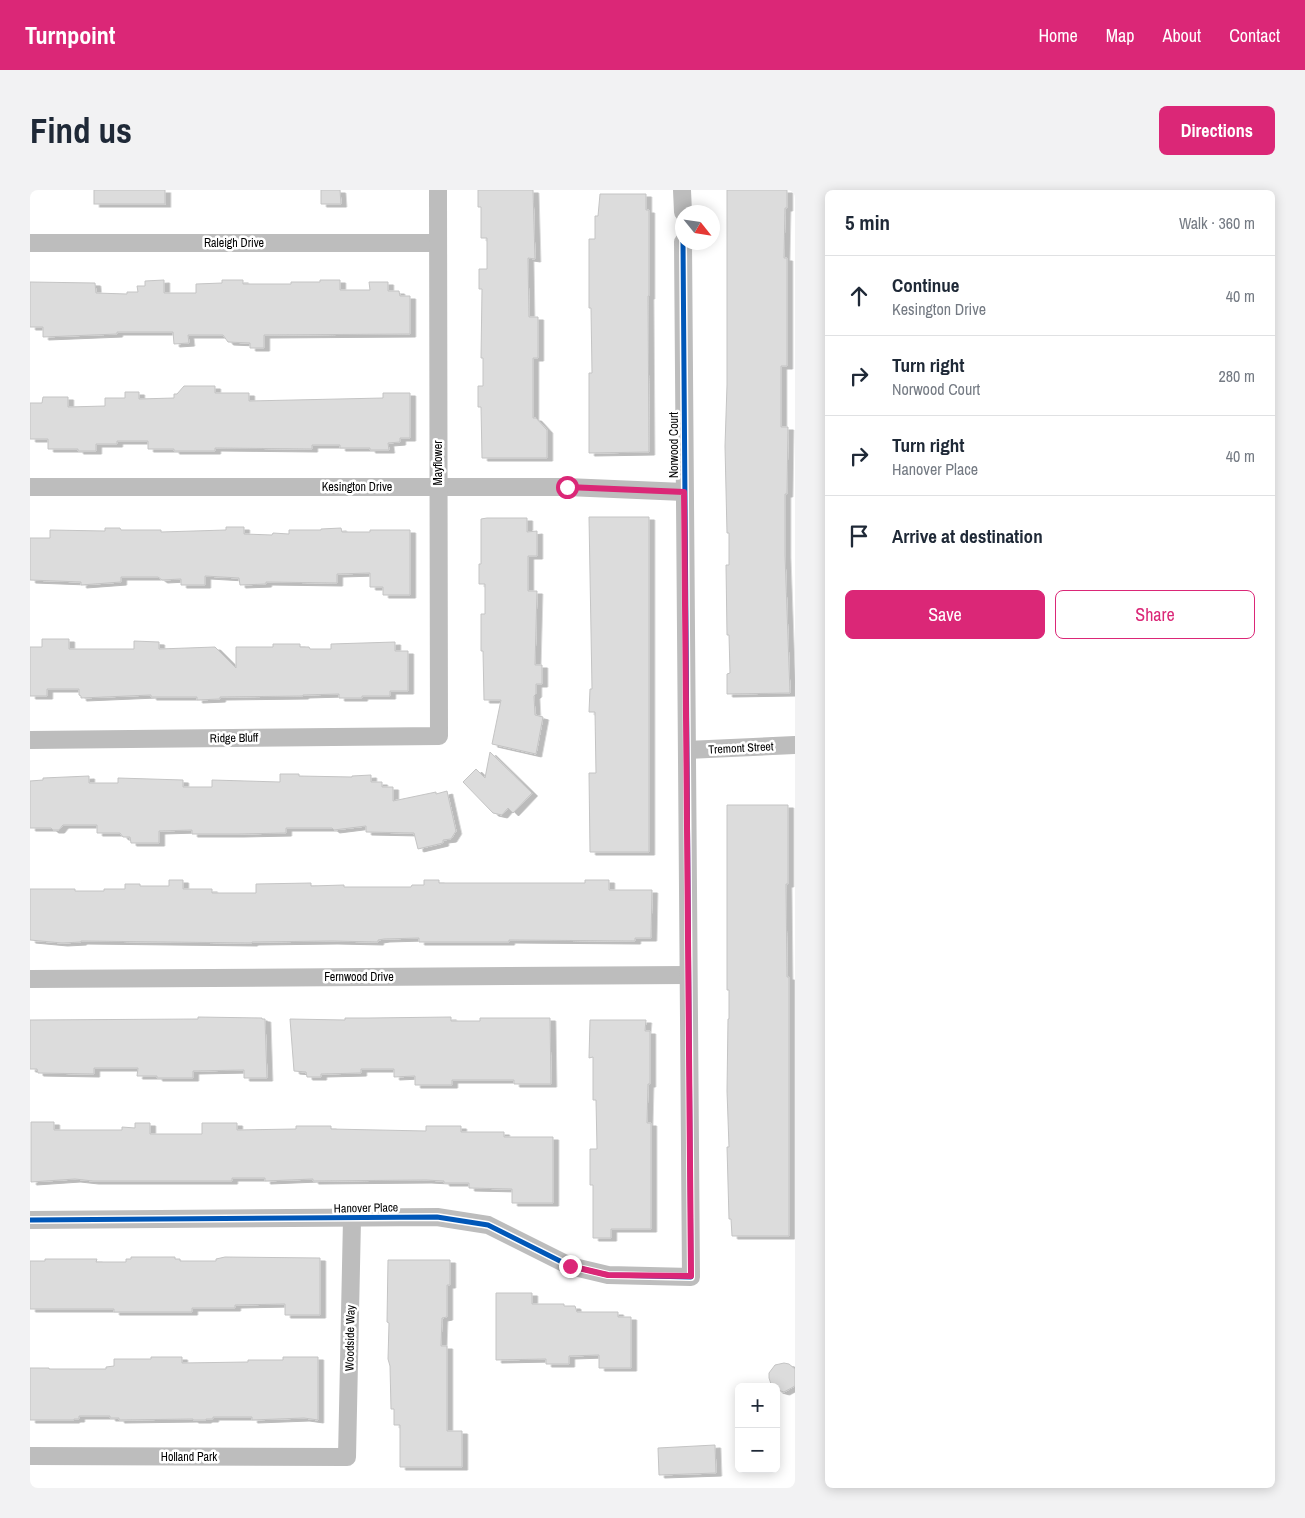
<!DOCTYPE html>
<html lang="en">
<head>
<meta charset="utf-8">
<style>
  :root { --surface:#fff; --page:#f2f2f3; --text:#1f2937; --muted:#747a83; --line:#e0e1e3; --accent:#db2777 }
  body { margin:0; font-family:"Archivo Narrow",sans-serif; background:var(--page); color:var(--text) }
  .controls { position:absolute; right:15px; bottom:15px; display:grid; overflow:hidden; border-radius:8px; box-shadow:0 2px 12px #0003 }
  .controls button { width:45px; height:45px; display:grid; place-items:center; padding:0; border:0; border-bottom:1px solid var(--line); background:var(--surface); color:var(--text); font:25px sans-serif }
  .compass { position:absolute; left:645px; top:15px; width:45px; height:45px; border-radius:50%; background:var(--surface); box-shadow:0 2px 12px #0003; rotate:120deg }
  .stop { position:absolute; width:15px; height:15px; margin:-11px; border:4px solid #db2777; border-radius:50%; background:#fff }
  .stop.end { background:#db2777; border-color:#fff; box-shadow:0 1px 5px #0008 }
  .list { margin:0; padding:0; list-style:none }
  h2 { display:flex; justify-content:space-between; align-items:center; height:65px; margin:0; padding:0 20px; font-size:21px }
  h2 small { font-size:16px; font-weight:400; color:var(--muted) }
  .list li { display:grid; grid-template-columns:32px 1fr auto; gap:15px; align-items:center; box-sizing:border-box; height:80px; padding:0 20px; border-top:1px solid var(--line) }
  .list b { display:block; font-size:19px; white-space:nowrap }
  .list p { margin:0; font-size:16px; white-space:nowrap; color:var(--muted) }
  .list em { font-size:16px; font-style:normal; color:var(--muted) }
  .actions { display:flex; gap:10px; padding:15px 20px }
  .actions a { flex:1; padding:11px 0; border:1px solid var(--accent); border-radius:8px; text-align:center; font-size:18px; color:var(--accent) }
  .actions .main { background:var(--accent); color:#fff }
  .icon { flex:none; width:28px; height:28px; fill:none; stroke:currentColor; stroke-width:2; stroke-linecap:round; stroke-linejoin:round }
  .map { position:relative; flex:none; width:765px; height:1298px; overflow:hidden; border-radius:8px }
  header { display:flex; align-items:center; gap:30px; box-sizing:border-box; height:70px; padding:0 25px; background:var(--accent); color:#fff }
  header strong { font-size:24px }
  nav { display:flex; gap:28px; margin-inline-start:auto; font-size:18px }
  .intro { display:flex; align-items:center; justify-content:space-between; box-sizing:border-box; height:120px; padding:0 30px }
  h1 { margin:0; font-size:35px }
  .button { padding:12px 22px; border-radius:8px; background:var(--accent); color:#fff; font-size:18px; font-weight:700 }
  main { display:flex; gap:30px; padding:0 30px }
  aside { flex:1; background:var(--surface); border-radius:8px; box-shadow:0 2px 12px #0003 }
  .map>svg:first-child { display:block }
  .building { fill:#dcdcdc; stroke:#c4c4c4; filter:url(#shadow) }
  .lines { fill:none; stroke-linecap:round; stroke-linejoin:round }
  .minor { stroke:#bdbdbd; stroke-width:18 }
  .cycleway-casing { stroke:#fff; stroke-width:8 }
  .cycleway { stroke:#0057b8; stroke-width:5 }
  .route { stroke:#db2777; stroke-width:6 }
  .labels { text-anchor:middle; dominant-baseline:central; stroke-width:5; stroke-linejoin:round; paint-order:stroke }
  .street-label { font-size:12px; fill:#000; stroke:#fff }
</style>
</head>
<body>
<header>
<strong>Turnpoint</strong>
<nav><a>Home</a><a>Map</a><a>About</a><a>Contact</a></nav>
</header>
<div class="intro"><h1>Find us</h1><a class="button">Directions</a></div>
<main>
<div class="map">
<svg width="765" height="1298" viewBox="0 0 765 1298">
  <defs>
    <filter id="shadow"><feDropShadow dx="5.5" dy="3" stdDeviation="0" flood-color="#0004"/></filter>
  </defs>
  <rect width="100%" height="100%" fill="#fff"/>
  <!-- building -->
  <g class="building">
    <rect x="64" y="0" width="71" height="14"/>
    <path d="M 291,0 L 310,0 L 311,14 L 291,14 Z"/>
    <path d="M 448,0 L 503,0 L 505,69 L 498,68 L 499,127 L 508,127 L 508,168 L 503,168 L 503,228 L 506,228 L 517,240 L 517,268 L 452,268 L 451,217 L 448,217 L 448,196 L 453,196 L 453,168 L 451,168 L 452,99 L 449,99 L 449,79 L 457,79 L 457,48 L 451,48 L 451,17 L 448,17 Z"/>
    <path d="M 697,0 L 757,0 L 757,18 L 755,18 L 754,68 L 757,68 L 757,176 L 751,176 L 751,237 L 758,237 L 757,304 L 755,304 L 755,365 L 760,503 L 697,504 L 697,484 L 700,483 L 699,445 L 697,445 L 696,375 L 699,375 L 699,343 L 697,343 L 695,256 L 697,195 Z"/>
    <path d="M 570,4 L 616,4 L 616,20 L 619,20 L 619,106 L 618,106 L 619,262 L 559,263 L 559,183 L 562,183 L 561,118 L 559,118 L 559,49 L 565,49 L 565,26 L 568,26 Z"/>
    <path d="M 134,90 L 134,103 L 166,103 L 166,94 L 192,93 L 192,90 L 213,90 L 213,94 L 261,94 L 261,92 L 290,92 L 290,90 L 310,90 L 310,100 L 340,100 L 339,92 L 358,92 L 358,101 L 369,101 L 370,106 L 380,106 L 380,144 L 234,145 L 234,158 L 220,158 L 220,153 L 198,152 L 193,145 L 158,145 L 159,153 L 144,154 L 143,142 L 87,142 L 87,144 L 13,147 L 13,137 L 0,137 L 0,92 L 65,93 L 66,103 L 97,104 L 97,102 L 108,102 L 107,96 L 115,96 L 115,91 Z"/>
    <path d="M 154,196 L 185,196 L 185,203 L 219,203 L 219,211 L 353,208 L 353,203 L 380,203 L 380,248 L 370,248 L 370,252 L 358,253 L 359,260 L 340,260 L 340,258 L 310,258 L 310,255 L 282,255 L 282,259 L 185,258 L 185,261 L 144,261 L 144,259 L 118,259 L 118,251 L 87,251 L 87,254 L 66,254 L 66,261 L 48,261 L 48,259 L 18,259 L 18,249 L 0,249 L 0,213 L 12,213 L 13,207 L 38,207 L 38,217 L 75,216 L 75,208 L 95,208 L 95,202 L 109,202 L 109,209 L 144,208 L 144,204 L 147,204 Z"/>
    <path d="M 559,327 L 619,327 L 619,662 L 560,662 L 559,583 L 566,583 L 565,522 L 559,522 L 560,499 L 562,499 Z"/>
    <path d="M 457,328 L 497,328 L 497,342 L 507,341 L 507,366 L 498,366 L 498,401 L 507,401 L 505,475 L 512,475 L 512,494 L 506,494 L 506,504 L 504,506 L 505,525 L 513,527 L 506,564 L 462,554 L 471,510 L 454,510 L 453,461 L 451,461 L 451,424 L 455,424 L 455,394 L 449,394 L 449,374 L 451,374 L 451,329 Z"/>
    <path d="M 196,337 L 214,337 L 214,344 L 242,345 L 243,343 L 259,344 L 259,340 L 291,340 L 291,339 L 311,338 L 312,342 L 340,342 L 340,340 L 380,340 L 380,405 L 353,405 L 353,397 L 340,397 L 340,383 L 307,384 L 307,393 L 236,392 L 236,394 L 210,395 L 209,388 L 175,386 L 175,395 L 151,395 L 151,389 L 132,390 L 128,387 L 91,387 L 91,392 L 51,395 L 51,392 L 0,390 L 0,348 L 20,348 L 20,340 L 75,341 L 75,338 L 90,338 L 91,340 L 131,340 L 131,342 L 196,340 Z"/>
    <path d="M 12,449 L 39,449 L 39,459 L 104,459 L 104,451 L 129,452 L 129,459 L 185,457 L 206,478 L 206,457 L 243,457 L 243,454 L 270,454 L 270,457 L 279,457 L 280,459 L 301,459 L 301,454 L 365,452 L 365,461 L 378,461 L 378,501 L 360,501 L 360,506 L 332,506 L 332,508 L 309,508 L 309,504 L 273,505 L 273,506 L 190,507 L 190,509 L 167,510 L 167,507 L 121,507 L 121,505 L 51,508 L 51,506 L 49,505 L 49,499 L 17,499 L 17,506 L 0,506 L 0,457 L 12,457 Z"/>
    <path d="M 460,562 L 502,603 L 483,623 L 478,618 L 472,625 L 463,623 L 433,592 L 446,579 L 455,588 Z"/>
    <path d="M 250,584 L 269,584 L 269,586 L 322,587 L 322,586 L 341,585 L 341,592 L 352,592 L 352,597 L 363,597 L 363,611 L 406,602 L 406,604 L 417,601 L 426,641 L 421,649 L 413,650 L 413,653 L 388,659 L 384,643 L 336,642 L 336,636 L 304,640 L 302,638 L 256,638 L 256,643 L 208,644 L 162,644 L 162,640 L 129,641 L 129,653 L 101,653 L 100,647 L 93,647 L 90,643 L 67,643 L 67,635 L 33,635 L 29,640 L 23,640 L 21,638 L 0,638 L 0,591 L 13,590 L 13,588 L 59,586 L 59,593 L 88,593 L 88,588 L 153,590 L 153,597 L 182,597 L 182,590 L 250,592 Z"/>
    <path d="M 697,615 L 758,615 L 758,694 L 756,694 L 757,787 L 759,787 L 759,1046 L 702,1046 L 701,1029 L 699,1029 L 697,957 L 699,957 L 697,901 L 698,829 L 699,829 L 699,800 L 697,800 Z"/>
    <path d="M 139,690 L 153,690 L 153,699 L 182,699 L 182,703 L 226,703 L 226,694 L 281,693 L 281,696 L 314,695 L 314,697 L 381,697 L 382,695 L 394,695 L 394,690 L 409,690 L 409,693 L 555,693 L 555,690 L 579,690 L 579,700 L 622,700 L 621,748 L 605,748 L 605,751 L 479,750 L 479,752 L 389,752 L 389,748 L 354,749 L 348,750 L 348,752 L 302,751 L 222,752 L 222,753 L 51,751 L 51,752 L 32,753 L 0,750 L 0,699 L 45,699 L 45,701 L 74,701 L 74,699 L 95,699 L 95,694 L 110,694 L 110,696 L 139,696 Z"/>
    <path d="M 168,827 L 232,828 L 232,829 L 235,829 L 237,888 L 214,888 L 214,880 L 163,881 L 163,888 L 127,888 L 127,886 L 107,886 L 108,878 L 64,878 L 64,884 L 8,883 L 7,879 L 0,879 L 0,830 L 168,829 Z"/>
    <path d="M 421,827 L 421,831 L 450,831 L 450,828 L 520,828 L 521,894 L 484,894 L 484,890 L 422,890 L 422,895 L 385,895 L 385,886 L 364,887 L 364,879 L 331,879 L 331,883 L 291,884 L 291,887 L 277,887 L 276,882 L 264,881 L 260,829 L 315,830 L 315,828 L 339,828 Z"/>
    <path d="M 560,830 L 616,830 L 615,841 L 620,841 L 620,894 L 618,894 L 617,933 L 621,933 L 621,1039 L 581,1039 L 581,1048 L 563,1048 L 563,995 L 560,995 L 560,959 L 567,959 L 566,910 L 563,910 L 563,867 L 559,868 Z"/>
    <path d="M 1,932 L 24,932 L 24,940 L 92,940 L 92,937 L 105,938 L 105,933 L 120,933 L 120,944 L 172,944 L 172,933 L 207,933 L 207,940 L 266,939 L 266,936 L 301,936 L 301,939 L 396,941 L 396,936 L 431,936 L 431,942 L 474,942 L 474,947 L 523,947 L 523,1013 L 482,1013 L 482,999 L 439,998 L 439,993 L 414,993 L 414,991 L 396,990 L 283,991 L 283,989 L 235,991 L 235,988 L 202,988 L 202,991 L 63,991 L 45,989 L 1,992 Z"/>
    <path d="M 101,1067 L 145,1067 L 145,1069 L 150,1069 L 150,1071 L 186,1071 L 186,1069 L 195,1067 L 290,1068 L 290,1125 L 255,1125 L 255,1114 L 205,1115 L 205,1118 L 162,1118 L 162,1122 L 84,1122 L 84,1119 L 0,1119 L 0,1071 L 15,1071 L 15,1069 L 67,1069 L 66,1072 L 96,1072 L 96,1069 L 101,1069 Z"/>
    <path d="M 358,1070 L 420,1070 L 420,1095 L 417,1095 L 417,1127 L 412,1128 L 411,1156 L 417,1156 L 417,1241 L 432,1241 L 432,1277 L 370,1277 L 370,1235 L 364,1235 L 364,1219 L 361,1219 L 360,1176 L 358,1169 L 359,1133 L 357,1132 Z"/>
    <path d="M 466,1103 L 502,1103 L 502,1114 L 534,1114 L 534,1116 L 545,1116 L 547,1122 L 588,1122 L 588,1127 L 601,1127 L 601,1178 L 569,1178 L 569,1165 L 539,1166 L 539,1174 L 516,1174 L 516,1169 L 466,1170 Z"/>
    <path d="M 121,1167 L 152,1167 L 152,1173 L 218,1172 L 218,1170 L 253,1170 L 253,1167 L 288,1167 L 288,1230 L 274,1228 L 222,1230 L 222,1227 L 183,1227 L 183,1229 L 176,1229 L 176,1230 L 163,1230 L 163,1229 L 89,1230 L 89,1228 L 80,1228 L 80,1226 L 49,1226 L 49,1229 L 44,1229 L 44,1230 L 0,1230 L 0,1178 L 19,1178 L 19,1179 L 76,1179 L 76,1177 L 84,1176 L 84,1169 L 121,1169 Z"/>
    <path d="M 754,1173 L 759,1174 L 765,1179 L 765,1196 L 754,1202 L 747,1200 L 746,1197 L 742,1197 L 739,1188 L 739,1183 L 745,1175 Z"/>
    <path d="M 685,1255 L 686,1283 L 629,1285 L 628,1258 Z"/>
  </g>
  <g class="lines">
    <!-- minor -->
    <g class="minor">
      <path d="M 652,0 L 653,22"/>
      <path d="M 0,53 L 408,53"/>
      <path d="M 0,297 L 537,297 L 654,302"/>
      <path d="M 0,550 L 409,546 L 408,0"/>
      <path d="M 657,560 L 765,555"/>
      <path d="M 0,789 L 658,785"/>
      <path d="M 0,1030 L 407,1027 L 458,1035 L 540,1076 L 578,1085 L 661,1087 L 653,52"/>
      <path d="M 0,1266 L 317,1267 L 322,1029"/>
    </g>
    <defs>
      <path id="cycleway" d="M 0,1030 L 407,1027 L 458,1035 L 540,1076 L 578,1085 L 661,1087 L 653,52"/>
    </defs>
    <!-- cycleway casing -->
    <use href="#cycleway" class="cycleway-casing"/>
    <!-- cycleway -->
    <use href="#cycleway" class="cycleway"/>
  </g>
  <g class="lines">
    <!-- route -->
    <path class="route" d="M 537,297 L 654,302 L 661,1086 L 578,1085 L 540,1076"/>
  </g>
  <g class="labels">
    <!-- street labels -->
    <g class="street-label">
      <text x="204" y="53">Raleigh Drive</text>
      <text transform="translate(644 255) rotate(-90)">Norwood Court</text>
      <text transform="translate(408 273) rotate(-90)">Mayflower</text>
      <text x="327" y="297">Kesington Drive</text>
      <text transform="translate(204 548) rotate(-1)">Ridge Bluff</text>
      <text transform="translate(711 558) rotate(-3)">Tremont Street</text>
      <text x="329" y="787">Fernwood Drive</text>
      <text transform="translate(336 1018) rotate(-1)">Hanover Place</text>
      <text transform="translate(320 1148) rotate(-89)">Woodside Way</text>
      <text x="159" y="1267">Holland Park</text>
    </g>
  </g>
</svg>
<div class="controls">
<button>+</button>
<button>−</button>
</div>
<svg class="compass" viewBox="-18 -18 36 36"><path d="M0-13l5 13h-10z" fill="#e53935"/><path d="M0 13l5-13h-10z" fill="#747a83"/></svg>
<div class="stop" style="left:537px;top:297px"></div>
<div class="stop end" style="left:540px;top:1076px"></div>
</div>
<aside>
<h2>5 min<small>Walk · 360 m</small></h2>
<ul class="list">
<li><svg class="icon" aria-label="ahead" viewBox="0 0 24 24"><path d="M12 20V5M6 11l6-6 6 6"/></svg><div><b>Continue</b><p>Kesington Drive</p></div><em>40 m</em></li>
<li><svg class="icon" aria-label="right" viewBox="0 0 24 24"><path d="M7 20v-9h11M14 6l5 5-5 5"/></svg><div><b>Turn right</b><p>Norwood Court</p></div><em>280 m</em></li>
<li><svg class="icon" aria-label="right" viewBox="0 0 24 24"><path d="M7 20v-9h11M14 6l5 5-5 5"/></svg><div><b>Turn right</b><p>Hanover Place</p></div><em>40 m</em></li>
<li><svg class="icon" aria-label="arrive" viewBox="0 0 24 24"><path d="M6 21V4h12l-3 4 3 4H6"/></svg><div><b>Arrive at destination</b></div></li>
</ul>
<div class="actions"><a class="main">Save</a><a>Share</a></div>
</aside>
</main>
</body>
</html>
